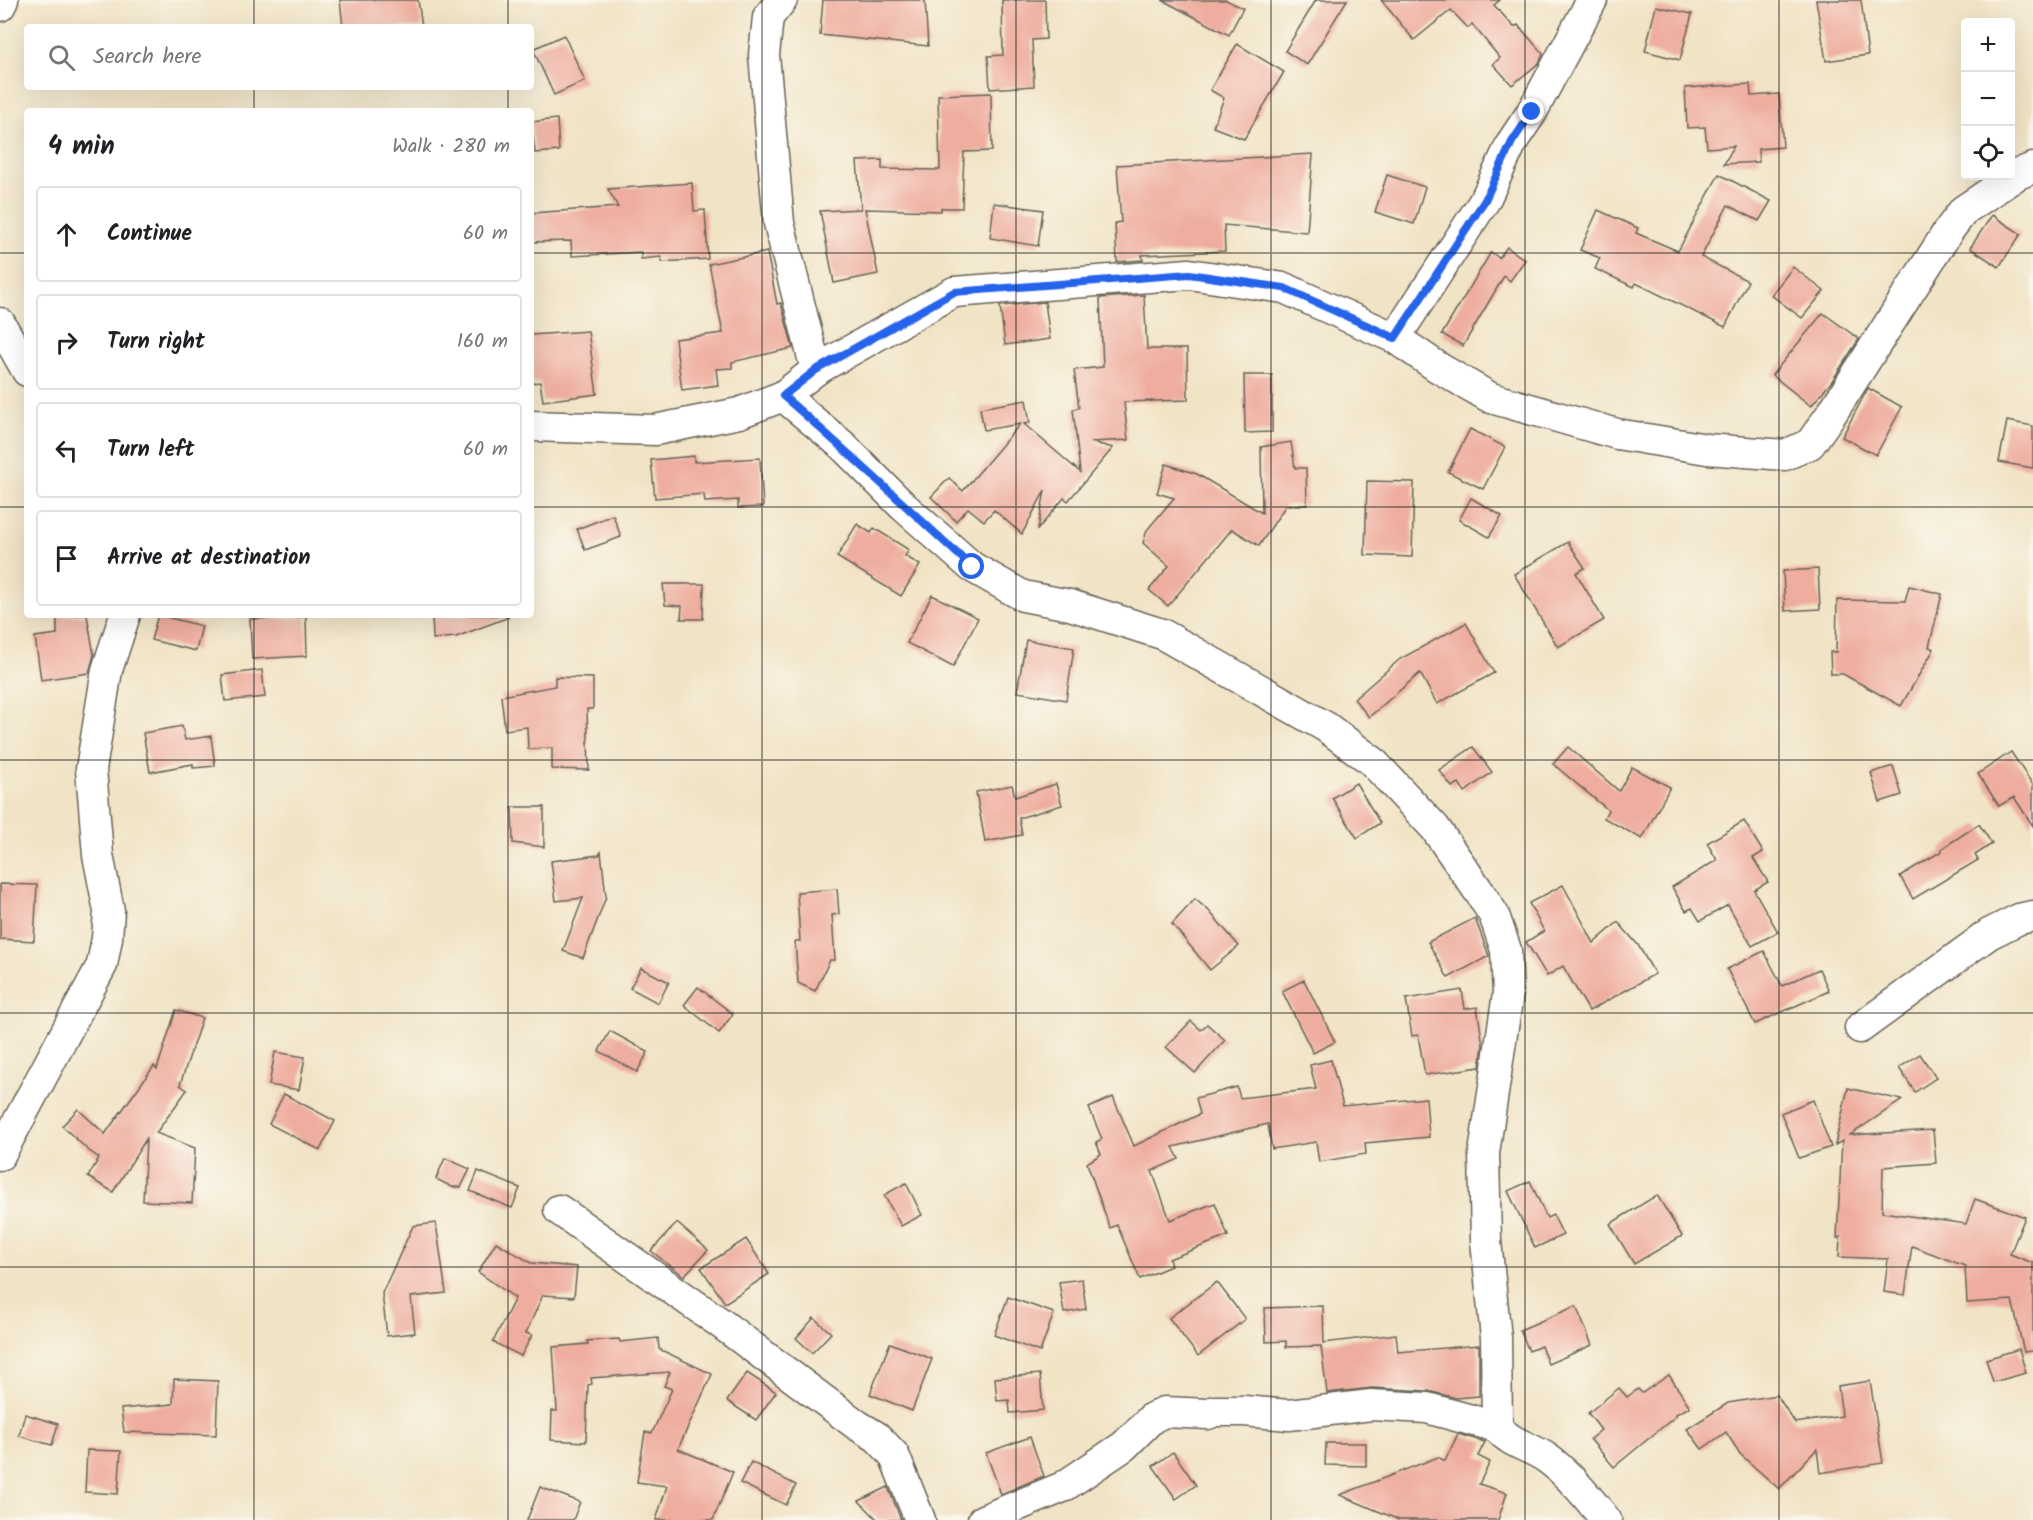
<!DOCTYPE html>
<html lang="en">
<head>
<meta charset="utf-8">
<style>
  :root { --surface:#fff; --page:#f6f6f6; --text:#202124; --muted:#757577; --line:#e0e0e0 }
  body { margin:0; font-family:Kalam,sans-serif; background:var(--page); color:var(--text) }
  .controls { position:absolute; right:18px; top:18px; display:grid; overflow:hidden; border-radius:6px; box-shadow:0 6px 24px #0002 }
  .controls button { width:54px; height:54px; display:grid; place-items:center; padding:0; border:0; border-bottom:2px solid var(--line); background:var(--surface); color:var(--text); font:30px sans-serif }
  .stop { position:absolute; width:18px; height:18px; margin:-14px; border:4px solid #2563eb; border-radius:50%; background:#fff }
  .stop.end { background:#2563eb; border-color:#fff; box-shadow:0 2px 6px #0008 }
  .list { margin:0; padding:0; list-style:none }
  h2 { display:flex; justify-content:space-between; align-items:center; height:78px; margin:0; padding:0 24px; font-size:26px }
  h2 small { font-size:20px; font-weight:400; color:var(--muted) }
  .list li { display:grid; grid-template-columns:39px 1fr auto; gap:18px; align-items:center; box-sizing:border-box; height:96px; margin:0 12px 12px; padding:0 12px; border:2px solid var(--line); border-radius:6px }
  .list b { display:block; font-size:22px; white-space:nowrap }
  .list em { font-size:20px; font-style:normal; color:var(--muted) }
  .icon { flex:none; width:33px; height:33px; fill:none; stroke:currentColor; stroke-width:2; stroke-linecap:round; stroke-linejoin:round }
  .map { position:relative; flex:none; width:2033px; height:1520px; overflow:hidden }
  .search { position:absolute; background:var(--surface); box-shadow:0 6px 24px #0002; left:24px; top:24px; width:510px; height:66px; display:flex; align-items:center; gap:15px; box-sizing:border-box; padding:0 21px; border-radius:6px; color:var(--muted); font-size:22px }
  .panel { position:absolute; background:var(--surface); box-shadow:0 6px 24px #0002; left:24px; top:108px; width:510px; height:510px; border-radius:6px }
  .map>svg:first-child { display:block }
  .building { fill:#eead9f }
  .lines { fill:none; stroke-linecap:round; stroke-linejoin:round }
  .minor-casing { stroke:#676257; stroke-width:33 }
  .minor { stroke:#fff; stroke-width:30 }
  .route { stroke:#2563eb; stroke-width:8 }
  .grid { fill:none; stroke:#1c1c1c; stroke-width:1.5; stroke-opacity:0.55 }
</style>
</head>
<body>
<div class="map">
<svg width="2033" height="1520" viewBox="0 0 2033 1520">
  <rect width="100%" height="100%" fill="#fbf7ec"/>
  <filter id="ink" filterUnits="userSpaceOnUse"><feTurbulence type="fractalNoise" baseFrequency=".0167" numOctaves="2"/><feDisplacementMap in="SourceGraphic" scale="12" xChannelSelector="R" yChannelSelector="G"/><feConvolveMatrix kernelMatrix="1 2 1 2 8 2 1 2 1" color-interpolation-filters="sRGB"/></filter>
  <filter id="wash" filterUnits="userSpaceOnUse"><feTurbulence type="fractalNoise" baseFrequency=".008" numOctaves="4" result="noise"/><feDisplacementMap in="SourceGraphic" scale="24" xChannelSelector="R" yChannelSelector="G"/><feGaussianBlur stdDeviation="1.35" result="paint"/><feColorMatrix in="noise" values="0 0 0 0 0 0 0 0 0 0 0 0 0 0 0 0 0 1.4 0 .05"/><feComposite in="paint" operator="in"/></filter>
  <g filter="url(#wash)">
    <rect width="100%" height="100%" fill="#f1e3c5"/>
    <g id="blocks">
      <!-- building -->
      <g class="building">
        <path d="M 340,0 L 418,0 L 422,27 L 343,27 Z"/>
        <path d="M 823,0 L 925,0 L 928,46 L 820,35 Z"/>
        <path d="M 1002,0 L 1045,0 L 1046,39 L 1032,40 L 1034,86 L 990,89 L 988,56 L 1003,55 Z"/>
        <path d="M 1162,0 L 1226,0 L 1243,8 L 1229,35 Z"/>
        <path d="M 1316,0 L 1347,0 L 1307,65 L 1285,51 Z"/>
        <path d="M 1381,0 L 1500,0 L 1494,5 L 1514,27 L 1518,25 L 1543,54 L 1539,63 L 1512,85 L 1493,64 L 1500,58 L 1472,24 L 1468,28 L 1451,10 L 1414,40 Z"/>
        <path d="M 1816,0 L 1861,0 L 1868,55 L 1826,61 Z"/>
        <path d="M 1656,6 L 1692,14 L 1680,60 L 1645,51 Z"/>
        <path d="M 564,35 L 585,81 L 554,95 L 533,49 Z"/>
        <path d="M 1237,44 L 1284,72 L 1244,139 L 1213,127 L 1224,98 L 1210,90 Z"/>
        <path d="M 1750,84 L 1751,96 L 1779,94 L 1783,147 L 1758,149 L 1759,162 L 1724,164 L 1734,146 L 1707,148 L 1705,127 L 1687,128 L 1685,88 Z"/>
        <path d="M 991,93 L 992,151 L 964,152 L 962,208 L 941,208 L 941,211 L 865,209 L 878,274 L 834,283 L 820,211 L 861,209 L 857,161 L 882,160 L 882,169 L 940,170 L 938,95 Z"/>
        <path d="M 557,119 L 559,151 L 535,153 L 531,122 Z"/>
        <path d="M 1313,154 L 1307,232 L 1224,225 L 1225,251 L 1142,255 L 1143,260 L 1117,262 L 1115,223 L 1121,222 L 1117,165 Z"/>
        <path d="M 1719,174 L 1771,201 L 1759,221 L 1728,205 L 1701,257 L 1748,281 L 1725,327 L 1636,283 L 1634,287 L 1595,269 L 1600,258 L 1580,250 L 1598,210 L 1638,228 L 1636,233 L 1678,251 Z"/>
        <path d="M 1387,175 L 1425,187 L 1414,224 L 1375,212 Z"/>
        <path d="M 692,183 L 694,211 L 705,210 L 708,259 L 662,262 L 661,257 L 641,259 L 641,252 L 572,256 L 571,241 L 531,242 L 531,213 L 618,207 L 608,189 Z"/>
        <path d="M 994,203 L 1043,210 L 1038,246 L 990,238 Z"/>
        <path d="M 1992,215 L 2021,234 L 1999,267 L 1970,248 Z"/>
        <path d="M 1507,247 L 1525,260 L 1510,281 L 1504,276 L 1463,346 L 1442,334 L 1491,252 L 1499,258 Z"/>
        <path d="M 767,252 L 777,304 L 781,303 L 793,348 L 732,362 L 732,368 L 716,369 L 718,385 L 682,390 L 675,339 L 723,333 L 709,264 Z"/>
        <path d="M 1793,267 L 1824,291 L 1802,318 L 1771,295 Z"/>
        <path d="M 1144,295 L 1147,349 L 1187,349 L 1188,400 L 1124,402 L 1128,440 L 1091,442 L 1113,448 L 1068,501 L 1064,498 L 1038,529 L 1045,490 L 1022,534 L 994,510 L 984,521 L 968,508 L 956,521 L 931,497 L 949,478 L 963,491 L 1020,424 L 984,430 L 980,408 L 1026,400 L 1030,423 L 1024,424 L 1080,472 L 1073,409 L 1079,408 L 1074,370 L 1103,367 L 1100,298 Z"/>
        <path d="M 1045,302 L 1050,339 L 1005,345 L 1000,306 Z"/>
        <path d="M 1823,313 L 1859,339 L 1832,381 L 1811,406 L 1772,375 Z"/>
        <path d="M 588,331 L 597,394 L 543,401 L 540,382 L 531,383 L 531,335 Z"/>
        <path d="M 1244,375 L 1272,375 L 1272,432 L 1245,433 Z"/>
        <path d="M 1868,388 L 1902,407 L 1876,455 L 1842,437 Z"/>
        <path d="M 2007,421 L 2033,426 L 2033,468 L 1999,462 Z"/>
        <path d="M 1470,429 L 1505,447 L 1483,489 L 1448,472 Z"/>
        <path d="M 1291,442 L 1295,468 L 1306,468 L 1307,505 L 1286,505 L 1259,546 L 1232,529 L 1168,606 L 1149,590 L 1169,566 L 1143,543 L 1147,530 L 1174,498 L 1157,493 L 1166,464 L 1197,474 L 1262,513 L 1261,447 Z"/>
        <path d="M 694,456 L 694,462 L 760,458 L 763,507 L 738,508 L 738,500 L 705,502 L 704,494 L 655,498 L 651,460 Z"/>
        <path d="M 1367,481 L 1414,482 L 1412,557 L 1365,555 Z"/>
        <path d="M 1471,498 L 1502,516 L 1489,537 L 1459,520 Z"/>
        <path d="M 613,515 L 621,537 L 585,550 L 577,529 Z"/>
        <path d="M 857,524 L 871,533 L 874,528 L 909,550 L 905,556 L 920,565 L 901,596 L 837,557 Z"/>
        <path d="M 1568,542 L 1585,568 L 1576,573 L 1604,620 L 1558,647 L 1514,574 Z"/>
        <path d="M 1818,569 L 1820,609 L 1785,611 L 1783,571 Z"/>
        <path d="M 663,584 L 704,584 L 703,619 L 681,619 L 682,606 L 665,605 Z"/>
        <path d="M 1909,586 L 1942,594 L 1929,647 L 1934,649 L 1901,706 L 1843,674 L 1831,674 L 1830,652 L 1836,652 L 1837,600 L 1905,601 Z"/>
        <path d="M 932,595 L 978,618 L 953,667 L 907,643 Z"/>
        <path d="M 57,615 L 87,615 L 94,655 L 89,673 L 41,680 L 35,637 L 57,634 Z"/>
        <path d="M 158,615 L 202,626 L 196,651 L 151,640 Z"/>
        <path d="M 432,615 L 509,615 L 509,617 L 456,637 L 433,639 Z"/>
        <path d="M 306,617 L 307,656 L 252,659 L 250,619 Z"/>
        <path d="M 1466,623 L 1494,673 L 1437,704 L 1420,673 L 1369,717 L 1354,699 L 1400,659 Z"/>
        <path d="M 1026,640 L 1074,648 L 1066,700 L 1017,692 Z"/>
        <path d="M 262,670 L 265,697 L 225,701 L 222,675 Z"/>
        <path d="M 555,677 L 593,678 L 593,709 L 587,709 L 589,770 L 552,769 L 552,748 L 528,749 L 527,727 L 505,730 L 501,696 L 555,686 Z"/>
        <path d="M 182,726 L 185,740 L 211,736 L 215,766 L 193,768 L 193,764 L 150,772 L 143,733 Z"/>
        <path d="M 1473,747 L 1492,772 L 1465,792 L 1459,783 L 1452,787 L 1439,770 Z"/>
        <path d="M 1568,747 L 1619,791 L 1632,767 L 1670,787 L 1642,839 L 1604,818 L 1608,810 L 1553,764 Z"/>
        <path d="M 2011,752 L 2033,785 L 2033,826 L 2014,797 L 1999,806 L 1978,774 Z"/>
        <path d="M 1893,766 L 1902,795 L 1880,802 L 1871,773 Z"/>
        <path d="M 1356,783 L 1380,823 L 1357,838 L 1332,798 Z"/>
        <path d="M 1056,784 L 1062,805 L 1019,818 L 1022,835 L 985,842 L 976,792 L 1012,785 L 1015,797 Z"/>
        <path d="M 512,807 L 544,807 L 544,847 L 513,843 Z"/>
        <path d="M 1744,821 L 1763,852 L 1753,858 L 1768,882 L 1754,890 L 1778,932 L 1752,946 L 1728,905 L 1700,921 L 1692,908 L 1686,911 L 1672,887 L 1717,860 L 1707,843 Z"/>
        <path d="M 1979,824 L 1992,844 L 1975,855 L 1978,860 L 1913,899 L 1900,876 L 1942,851 L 1941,849 Z"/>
        <path d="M 601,852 L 606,897 L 583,958 L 563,951 L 583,898 L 556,901 L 551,861 L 599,855 Z"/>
        <path d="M 0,884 L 37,885 L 34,941 L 0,939 Z"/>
        <path d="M 1563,885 L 1594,943 L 1618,922 L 1638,945 L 1655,974 L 1589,1011 L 1563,966 L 1547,976 L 1526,942 L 1544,931 L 1529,903 Z"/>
        <path d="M 837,889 L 839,914 L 832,915 L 835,960 L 830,960 L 815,991 L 798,983 L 795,941 L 800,941 L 797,892 Z"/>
        <path d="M 1195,899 L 1209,911 L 1239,946 L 1210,970 L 1172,924 Z"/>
        <path d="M 1475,918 L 1489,956 L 1448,978 L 1428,942 Z"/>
        <path d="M 1764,951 L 1782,986 L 1819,969 L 1829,991 L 1755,1024 L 1727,969 Z"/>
        <path d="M 641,968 L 669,982 L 658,1003 L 630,988 Z"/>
        <path d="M 1304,980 L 1335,1042 L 1313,1053 L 1282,991 Z"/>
        <path d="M 698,987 L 733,1014 L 719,1033 L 684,1005 Z"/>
        <path d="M 1462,990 L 1465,1009 L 1477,1007 L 1483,1045 L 1480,1067 L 1425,1075 L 1418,1035 L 1412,1036 L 1406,999 Z"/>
        <path d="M 176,1010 L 202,1018 L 180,1085 L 187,1090 L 156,1133 L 195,1148 L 192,1203 L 143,1201 L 146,1139 L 113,1192 L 88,1177 L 99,1158 L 88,1150 L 62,1126 L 78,1109 L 105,1134 L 154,1066 L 157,1069 Z"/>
        <path d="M 1191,1021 L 1201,1030 L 1207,1024 L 1225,1040 L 1195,1073 L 1166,1047 Z"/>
        <path d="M 610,1031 L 648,1052 L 637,1072 L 599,1051 Z"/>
        <path d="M 275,1052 L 305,1057 L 299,1090 L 269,1085 Z"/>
        <path d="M 1920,1054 L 1936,1078 L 1915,1092 L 1899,1068 Z"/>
        <path d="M 1331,1060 L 1343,1106 L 1426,1098 L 1429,1137 L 1365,1143 L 1366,1154 L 1319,1162 L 1316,1142 L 1272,1149 L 1268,1124 L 1173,1147 L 1179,1159 L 1152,1171 L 1170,1220 L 1215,1203 L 1228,1236 L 1169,1259 L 1171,1266 L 1140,1279 L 1117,1225 L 1110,1228 L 1087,1163 L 1101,1154 L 1096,1142 L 1102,1139 L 1089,1108 L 1113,1097 L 1134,1146 L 1200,1114 L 1196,1098 L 1237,1087 L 1240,1098 L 1316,1089 L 1310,1065 Z"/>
        <path d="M 1848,1088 L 1902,1100 L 1850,1135 L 1933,1130 L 1936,1163 L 1883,1167 L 1882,1212 L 1966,1224 L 1975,1199 L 2025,1217 L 2010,1254 L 2033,1263 L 2033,1351 L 2024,1352 L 2012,1300 L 1967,1303 L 1965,1266 L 1912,1246 L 1905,1295 L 1884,1292 L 1888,1259 L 1839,1257 L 1840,1237 L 1837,1238 L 1842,1141 L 1835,1145 Z"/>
        <path d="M 284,1094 L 335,1121 L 320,1150 L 269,1124 Z"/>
        <path d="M 1813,1100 L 1831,1147 L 1799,1158 L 1781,1113 Z"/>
        <path d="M 445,1158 L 470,1169 L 461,1187 L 452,1187 L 436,1179 Z"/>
        <path d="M 478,1171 L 520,1188 L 512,1208 L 470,1191 Z"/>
        <path d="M 1530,1181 L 1547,1218 L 1553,1215 L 1563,1235 L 1535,1248 L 1508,1191 Z"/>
        <path d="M 906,1183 L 922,1215 L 901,1226 L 884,1195 Z"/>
        <path d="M 1657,1195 L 1682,1236 L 1634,1264 L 1610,1224 Z"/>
        <path d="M 436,1223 L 446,1293 L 411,1297 L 415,1333 L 387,1336 L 382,1293 L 413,1226 Z"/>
        <path d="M 677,1223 L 708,1250 L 684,1276 L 651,1251 Z"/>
        <path d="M 746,1239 L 769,1274 L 725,1303 L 701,1268 Z"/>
        <path d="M 496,1242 L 531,1263 L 577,1267 L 574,1297 L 543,1295 L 526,1333 L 532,1335 L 521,1356 L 493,1342 L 515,1298 L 478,1272 Z"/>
        <path d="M 1082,1279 L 1086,1309 L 1064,1313 L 1059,1282 Z"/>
        <path d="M 1217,1282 L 1245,1319 L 1198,1356 L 1169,1318 Z"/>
        <path d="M 1008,1297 L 1054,1313 L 1040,1352 L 994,1335 Z"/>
        <path d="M 1323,1306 L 1324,1343 L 1396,1334 L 1398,1352 L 1479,1345 L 1479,1396 L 1456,1398 L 1428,1391 L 1372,1388 L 1327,1393 L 1321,1346 L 1286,1347 L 1286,1341 L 1266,1342 L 1265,1308 Z"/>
        <path d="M 1576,1306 L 1592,1345 L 1548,1364 L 1541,1346 L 1529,1351 L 1520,1330 Z"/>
        <path d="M 814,1318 L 831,1333 L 812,1353 L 796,1338 Z"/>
        <path d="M 658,1338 L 659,1349 L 712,1374 L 678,1449 L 733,1472 L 713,1520 L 656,1520 L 667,1486 L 637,1482 L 645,1432 L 652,1433 L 672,1389 L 664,1386 L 670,1372 L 591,1378 L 592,1384 L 588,1385 L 586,1442 L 551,1440 L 552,1411 L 557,1411 L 553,1347 L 588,1344 L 587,1341 L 619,1339 L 620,1342 Z"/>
        <path d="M 890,1343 L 932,1359 L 912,1411 L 870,1394 Z"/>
        <path d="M 2019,1349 L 2026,1373 L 1993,1382 L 1986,1359 Z"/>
        <path d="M 747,1373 L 776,1392 L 756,1420 L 727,1401 Z"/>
        <path d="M 1040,1374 L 1043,1410 L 1010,1413 L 1009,1400 L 997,1401 L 995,1378 Z"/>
        <path d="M 1669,1375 L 1690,1407 L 1676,1414 L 1676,1416 L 1614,1467 L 1590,1439 L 1601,1430 L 1588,1413 L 1619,1388 L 1627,1397 L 1638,1389 L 1642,1393 Z"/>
        <path d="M 174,1379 L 218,1381 L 216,1435 L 124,1432 L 121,1409 L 173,1404 Z"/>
        <path d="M 1870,1381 L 1883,1463 L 1820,1473 L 1817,1449 L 1779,1489 L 1740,1454 L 1726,1432 L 1702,1449 L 1687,1429 L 1728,1403 L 1777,1395 L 1795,1423 L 1842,1416 L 1838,1386 Z"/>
        <path d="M 25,1414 L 58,1424 L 52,1445 L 19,1436 Z"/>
        <path d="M 1458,1434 L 1485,1442 L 1478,1456 L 1490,1462 L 1479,1484 L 1507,1493 L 1498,1520 L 1399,1520 L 1340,1495 L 1438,1457 L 1445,1461 Z"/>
        <path d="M 1030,1437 L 1044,1476 L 1001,1494 L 986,1453 Z"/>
        <path d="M 1326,1443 L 1366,1443 L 1366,1466 L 1325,1465 Z"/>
        <path d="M 87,1450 L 121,1451 L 118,1494 L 85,1492 Z"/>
        <path d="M 1173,1452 L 1196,1485 L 1176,1499 L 1153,1466 Z"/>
        <path d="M 751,1462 L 796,1485 L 786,1505 L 740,1483 Z"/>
        <path d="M 540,1487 L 580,1502 L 573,1520 L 527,1520 Z"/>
        <path d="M 888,1487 L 901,1520 L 878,1520 L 859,1501 Z"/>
      </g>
    </g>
  </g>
  <g filter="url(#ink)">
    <use href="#blocks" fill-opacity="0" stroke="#676257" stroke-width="1.5"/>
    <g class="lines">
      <defs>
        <g id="minor">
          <path d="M 782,0 L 768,17 L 764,55 L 779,223 L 816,370"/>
          <path d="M 0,6 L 3,0"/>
          <path d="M 0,323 L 27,371"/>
          <path d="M 1395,338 L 1485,200 L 1512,142 L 1532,112 L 1592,0"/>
          <path d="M 783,396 L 842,445 L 903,506 L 972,567 L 1023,596 L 1070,605 L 1162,634 L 1326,727 L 1372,761 L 1435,828 L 1480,893 L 1494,915 L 1506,950 L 1508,994 L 1484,1153 L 1486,1241 L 1496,1338 L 1497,1427 C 1510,1444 1532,1447 1548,1459 C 1571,1476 1589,1499 1606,1520"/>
          <path d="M 531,426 L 655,430 L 739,413 L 783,396 L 816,370 L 954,292 L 1189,274 L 1284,288 L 1395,338 L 1439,368 L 1491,398 L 1617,434 L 1707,449 L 1785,455 L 1810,444 L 1832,413 L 1949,230 L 1964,210 L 2018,174 L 2033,168"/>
          <path d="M 1860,1028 L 1989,934 L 2019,919 L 2033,916"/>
          <path d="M 0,1155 L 102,965 L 107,938 L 109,911 L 98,855 L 91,769 L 107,670 L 125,615"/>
          <path d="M 559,1210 L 719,1322 L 857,1425 L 877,1437 L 894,1455 L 920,1520"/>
          <path d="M 983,1520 L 1063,1487 L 1124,1446 L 1152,1418 L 1164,1412 L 1208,1414 L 1214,1411 L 1244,1411 L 1289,1415 L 1371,1405 L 1427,1408 L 1497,1427"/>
        </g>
      </defs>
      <!-- minor casing -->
      <use href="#minor" class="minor-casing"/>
      <!-- minor -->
      <use href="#minor" class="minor"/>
    </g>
  </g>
  <g class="lines" filter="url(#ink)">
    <!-- route -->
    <path class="route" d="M 972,567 C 909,510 848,451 783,396 L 816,370 L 954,292 L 1189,274 L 1284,288 L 1395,338 L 1485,200 L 1512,142 L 1532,112"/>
  </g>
  <!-- grid -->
  <path class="grid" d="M 254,0 L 254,27M 508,0 L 508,27M 762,0 L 762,1520M 1016,0 L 1016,1520M 1271,0 L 1271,1520M 1525,0 L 1525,1520M 1779,0 L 1779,1520M 254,87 L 254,111M 508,87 L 508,111M 0,253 L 27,253M 531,253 L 2033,253M 0,507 L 27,507M 531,507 L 2033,507M 254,615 L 254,1520M 508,615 L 508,1520M 0,760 L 2033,760M 0,1013 L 2033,1013M 0,1267 L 2033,1267"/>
</svg>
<div class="controls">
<button>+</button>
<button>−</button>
<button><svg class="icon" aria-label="locate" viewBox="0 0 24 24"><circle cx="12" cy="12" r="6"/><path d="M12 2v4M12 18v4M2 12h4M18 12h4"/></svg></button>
</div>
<div class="stop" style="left:972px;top:567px"></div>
<div class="stop end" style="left:1532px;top:112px"></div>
<div class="search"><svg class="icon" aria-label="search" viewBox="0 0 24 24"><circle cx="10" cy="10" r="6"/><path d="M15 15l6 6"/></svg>Search here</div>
<section class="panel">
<h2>4 min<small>Walk · 280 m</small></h2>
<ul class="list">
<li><svg class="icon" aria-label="ahead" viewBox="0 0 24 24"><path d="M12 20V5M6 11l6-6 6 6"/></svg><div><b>Continue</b></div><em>60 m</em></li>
<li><svg class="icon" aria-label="right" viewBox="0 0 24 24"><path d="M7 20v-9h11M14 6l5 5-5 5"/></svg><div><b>Turn right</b></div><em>160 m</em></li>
<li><svg class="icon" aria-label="left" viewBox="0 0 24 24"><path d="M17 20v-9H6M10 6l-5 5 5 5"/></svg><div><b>Turn left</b></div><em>60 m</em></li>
<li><svg class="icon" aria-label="arrive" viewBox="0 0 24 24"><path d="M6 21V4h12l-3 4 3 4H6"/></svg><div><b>Arrive at destination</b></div></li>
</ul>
</section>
</div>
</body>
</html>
